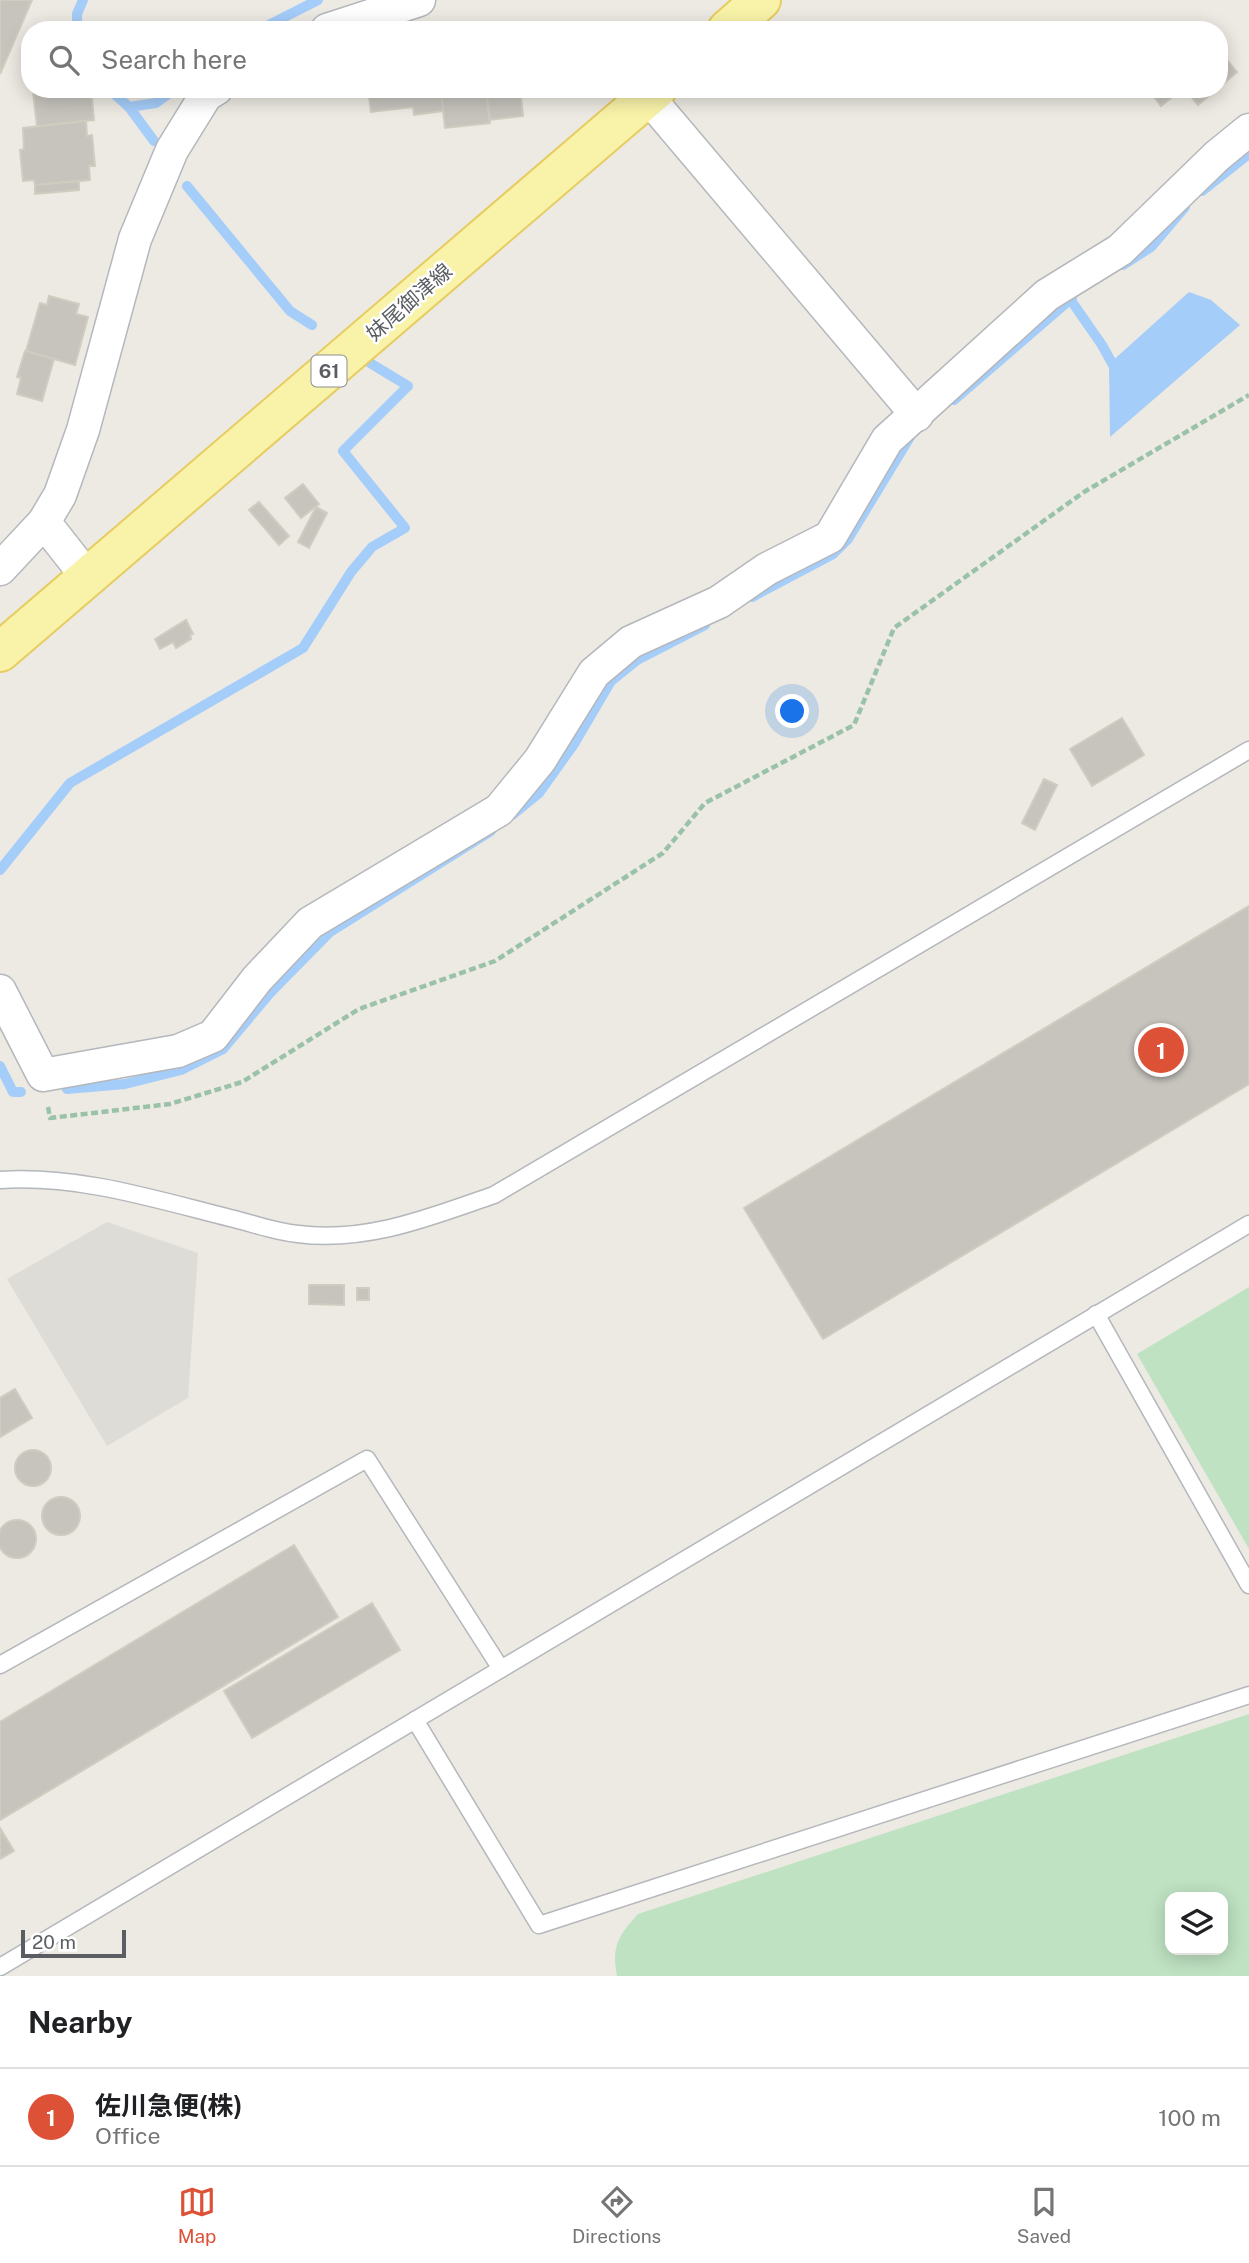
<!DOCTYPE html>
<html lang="en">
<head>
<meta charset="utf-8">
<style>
  :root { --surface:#fff; --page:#f6f6f6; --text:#202124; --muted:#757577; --line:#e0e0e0; --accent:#dd5137 }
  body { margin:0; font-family:"Public Sans","Noto Sans JP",sans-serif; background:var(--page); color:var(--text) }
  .controls { position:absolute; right:21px; bottom:21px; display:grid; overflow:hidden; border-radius:14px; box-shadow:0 4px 18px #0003 }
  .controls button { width:63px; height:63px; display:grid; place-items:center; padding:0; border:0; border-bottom:2px solid var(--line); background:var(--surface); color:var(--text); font:35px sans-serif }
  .scale { position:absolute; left:21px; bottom:18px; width:105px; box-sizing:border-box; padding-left:7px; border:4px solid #5a5d61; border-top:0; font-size:19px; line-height:24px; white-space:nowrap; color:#5a5d61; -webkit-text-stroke:5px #fff; paint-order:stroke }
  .you { position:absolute; left:793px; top:712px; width:24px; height:24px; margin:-18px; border:5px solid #fff; border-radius:50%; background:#1a73e8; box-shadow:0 0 0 10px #1a73e833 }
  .badge { display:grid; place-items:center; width:46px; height:46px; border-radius:50%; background:var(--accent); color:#fff; font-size:23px; font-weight:700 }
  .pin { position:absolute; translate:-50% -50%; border:4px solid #fff; box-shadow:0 2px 7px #0006 }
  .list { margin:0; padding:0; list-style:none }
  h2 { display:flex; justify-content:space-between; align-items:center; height:91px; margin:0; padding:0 28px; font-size:30px }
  h2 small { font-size:23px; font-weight:400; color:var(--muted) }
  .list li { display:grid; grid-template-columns:46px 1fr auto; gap:21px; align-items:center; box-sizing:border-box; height:98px; padding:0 28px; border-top:2px solid var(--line) }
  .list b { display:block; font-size:26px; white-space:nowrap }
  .list p { margin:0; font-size:23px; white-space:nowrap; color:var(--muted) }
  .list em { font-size:23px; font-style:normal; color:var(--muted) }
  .icon { flex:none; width:38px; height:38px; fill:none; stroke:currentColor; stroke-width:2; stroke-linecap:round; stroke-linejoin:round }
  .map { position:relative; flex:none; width:1249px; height:1976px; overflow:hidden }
  .search { position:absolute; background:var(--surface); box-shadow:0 4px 18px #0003; left:21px; right:21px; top:21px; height:77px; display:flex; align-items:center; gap:18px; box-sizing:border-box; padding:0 24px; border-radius:28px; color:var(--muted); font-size:26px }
  .sheet { height:189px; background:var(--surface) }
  nav { display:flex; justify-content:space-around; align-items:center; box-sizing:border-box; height:98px; border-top:2px solid var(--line); background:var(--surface); font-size:19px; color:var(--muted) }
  nav a { display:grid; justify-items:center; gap:4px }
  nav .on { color:var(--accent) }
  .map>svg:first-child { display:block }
  .industrial { fill:#dddcd6 }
  .green { fill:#bfe2c2; fill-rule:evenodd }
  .water { fill:#a5cdf9 }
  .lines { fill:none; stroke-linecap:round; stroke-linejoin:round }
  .stream { stroke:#a5cdf9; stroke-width:10 }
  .building { fill:#c7c4be; stroke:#d0ccc0; stroke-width:2 }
  .lane-casing { stroke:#b4b7bb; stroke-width:19 }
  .street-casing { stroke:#b4b7bb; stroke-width:35 }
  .primary-casing { stroke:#e7cc5f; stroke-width:42 }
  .path { stroke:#99c2a8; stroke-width:4.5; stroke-dasharray:7 3.5; stroke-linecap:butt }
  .lane { stroke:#fff; stroke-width:16 }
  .street { stroke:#fff; stroke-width:32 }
  .primary { stroke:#f9f3a9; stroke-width:38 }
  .labels { text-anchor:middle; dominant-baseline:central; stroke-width:5; stroke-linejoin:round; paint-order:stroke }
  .shield { fill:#fff; stroke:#8c8e90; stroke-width:2 }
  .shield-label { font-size:19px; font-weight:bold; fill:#5a5d61 }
  .street-label { font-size:21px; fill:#5a5d61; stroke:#fff }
</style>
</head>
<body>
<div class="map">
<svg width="1249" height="1976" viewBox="0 0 1249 1976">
  <rect width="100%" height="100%" fill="#eceae2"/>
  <!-- industrial -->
  <path class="industrial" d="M 107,1222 L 198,1253 L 188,1398 L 107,1446 L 7,1279 Z"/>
  <!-- green -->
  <g class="green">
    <path d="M 1249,1287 L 1249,1549 L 1137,1354 Z"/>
    <path d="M 1249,1714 L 1249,1976 L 617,1976 C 611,1946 619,1935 638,1914 ZM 1170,1897 L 1223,1897 L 1223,1950 L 1170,1950 Z"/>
  </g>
  <!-- water -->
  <path class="water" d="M 1189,292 L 1211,300 L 1240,325 L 1110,437 L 1109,364 Z"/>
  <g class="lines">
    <!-- stream -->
    <g class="stream">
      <path d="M 77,30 L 77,14 L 83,0"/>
      <path d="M 259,30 L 318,0"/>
      <path d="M 109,89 L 129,107"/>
      <path d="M 154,141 L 129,107 L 156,103 L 175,89"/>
      <path d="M 187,186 L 290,311 L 312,325"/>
      <path d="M 1202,191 L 1249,154"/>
      <path d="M 1123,265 L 1151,247 L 1185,207"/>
      <path d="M 1070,299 L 1102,345 L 1118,374"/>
      <path d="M 954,400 L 1072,298"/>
      <path d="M 752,597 L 833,554 L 848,539 L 910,437"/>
      <path d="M 512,815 L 539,793 L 574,744 L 611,681 L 637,660 L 705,625"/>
      <path d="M 0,870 L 70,783 L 303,648 L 351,572 L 372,547 L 405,528 L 343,451 L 408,386 L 370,363"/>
      <path d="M 0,1066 L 13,1092 L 21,1092"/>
      <path d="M 67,1089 L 125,1084 L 181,1070 L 223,1049 L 270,993 L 330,932 L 491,831"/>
    </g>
  </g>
  <!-- building -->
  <g class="building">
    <path d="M 0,0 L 32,0 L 0,74 Z"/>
    <path d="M 1219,50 L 1237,72 L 1219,87 Z"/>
    <path d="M 64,89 L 91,89 L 94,120 L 37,126 L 33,92 Z"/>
    <path d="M 368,89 L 441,89 L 444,111 L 414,115 L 413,107 L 371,112 Z"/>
    <path d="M 441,89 L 486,89 L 490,123 L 445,128 Z"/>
    <path d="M 486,89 L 520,89 L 523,116 L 490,120 Z"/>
    <path d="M 1148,89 L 1174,89 L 1177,93 L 1161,106 Z"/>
    <path d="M 1185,89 L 1217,89 L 1198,105 Z"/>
    <path d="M 86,121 L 87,136 L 92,135 L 95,166 L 89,166 L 90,180 L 35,185 L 34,180 L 23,181 L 20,150 L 24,149 L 23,128 Z"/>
    <path d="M 79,181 L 79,190 L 35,194 L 35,185 Z"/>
    <path d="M 49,296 L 79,304 L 76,314 L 88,317 L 75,365 L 26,351 L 40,303 L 47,305 Z"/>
    <path d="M 25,351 L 54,359 L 42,401 L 17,394 L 21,378 L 17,377 Z"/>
    <path d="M 303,484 L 319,504 L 301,518 L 285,498 Z"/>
    <path d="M 259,502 L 289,536 L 279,545 L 249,510 Z"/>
    <path d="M 316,507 L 327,513 L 309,548 L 298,542 Z"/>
    <path d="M 186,620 L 193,634 L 190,635 L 191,639 L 176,648 L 173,642 L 160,649 L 155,639 Z"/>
    <path d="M 1122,718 L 1144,755 L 1092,786 L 1070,749 Z"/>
    <path d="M 1044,779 L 1057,785 L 1035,830 L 1022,823 Z"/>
    <path d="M 1249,906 L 1249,1084 L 823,1339 L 744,1208 Z"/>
    <path d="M 309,1285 L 344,1285 L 344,1305 L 309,1304 Z"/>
    <rect x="357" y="1288" width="12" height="12"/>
    <path d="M 15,1389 L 32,1418 L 0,1437 L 0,1398 Z"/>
    <circle cx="33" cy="1468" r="18"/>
    <circle cx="61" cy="1516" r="19"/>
    <circle cx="17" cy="1539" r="19"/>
    <path d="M 294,1545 L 338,1617 L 0,1820 L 0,1722 Z"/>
    <path d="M 372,1603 L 400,1650 L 252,1738 L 224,1691 Z"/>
    <path d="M 0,1828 L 14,1851 L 0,1859 Z"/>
  </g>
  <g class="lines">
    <defs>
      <g id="lane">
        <path d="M 0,1180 C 79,1175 154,1199 230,1218 C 252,1223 275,1232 298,1234 C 367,1243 430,1217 494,1195 L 1249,750"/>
        <path d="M 1096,1314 L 1249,1585"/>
        <path d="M 0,1665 L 367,1459 L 501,1669 L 1249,1224"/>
        <path d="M 415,1720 L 539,1925 L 1249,1695"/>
        <path d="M 0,1967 L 501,1669"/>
      </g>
      <g id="street">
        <path d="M 327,30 L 419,0"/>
        <path d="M 648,97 L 917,415"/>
        <path d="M 44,522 L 88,578"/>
        <path d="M 0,569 L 44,522 L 60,495 L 83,430 L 135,239 L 172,150 L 206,95 L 216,89"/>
        <path d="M 0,991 L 43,1075 L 178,1051 L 213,1036 L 257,979 L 310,923 L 499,810 L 540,760 L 594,673 L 631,642 L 719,602 L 767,569 L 830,537 L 887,440 L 1047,295 L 1120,250 L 1217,156 L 1249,130"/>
      </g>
      <g id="primary">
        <path d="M 727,30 L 761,0"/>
        <path d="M 0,652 L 657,89"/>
      </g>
    </defs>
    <!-- lane casing -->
    <use href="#lane" class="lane-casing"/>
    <!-- street casing -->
    <use href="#street" class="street-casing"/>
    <!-- primary casing -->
    <use href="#primary" class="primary-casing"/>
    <!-- path -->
    <path class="path" d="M 48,1107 L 50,1118 L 170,1104 L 242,1082 L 359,1009 L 495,961 L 663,853 L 705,803 L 854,725 L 894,628 L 1084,492 L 1249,395"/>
    <!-- lane -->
    <use href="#lane" class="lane"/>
    <!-- street -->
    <use href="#street" class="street"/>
    <!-- primary -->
    <use href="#primary" class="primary"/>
  </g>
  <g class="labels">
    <!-- shield labels -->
    <rect class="shield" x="311.5" y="355.5" width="35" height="31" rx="5"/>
    <g class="shield-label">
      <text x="329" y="371">61</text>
    </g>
    <!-- street labels -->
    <g class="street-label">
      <text transform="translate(409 302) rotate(-41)">妹尾御津線</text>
    </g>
  </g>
</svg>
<div class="controls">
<button><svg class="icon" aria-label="layers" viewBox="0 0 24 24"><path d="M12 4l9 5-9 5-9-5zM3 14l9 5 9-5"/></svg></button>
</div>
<div class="scale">20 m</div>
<div class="you"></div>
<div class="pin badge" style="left:1161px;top:1050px">1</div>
<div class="search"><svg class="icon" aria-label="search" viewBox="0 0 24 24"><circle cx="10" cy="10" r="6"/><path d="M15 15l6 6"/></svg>Search here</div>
</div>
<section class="sheet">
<h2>Nearby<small></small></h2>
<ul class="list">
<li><span class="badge">1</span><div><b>佐川急便(株)</b><p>Office</p></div><em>100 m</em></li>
</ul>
</section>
<nav>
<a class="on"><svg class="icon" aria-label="map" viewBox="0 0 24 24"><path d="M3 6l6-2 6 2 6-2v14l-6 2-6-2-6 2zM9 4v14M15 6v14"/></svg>Map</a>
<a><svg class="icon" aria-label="directions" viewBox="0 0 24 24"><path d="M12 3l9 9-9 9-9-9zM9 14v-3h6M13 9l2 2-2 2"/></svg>Directions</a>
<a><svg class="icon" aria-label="saved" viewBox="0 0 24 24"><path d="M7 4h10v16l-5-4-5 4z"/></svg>Saved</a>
</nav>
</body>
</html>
